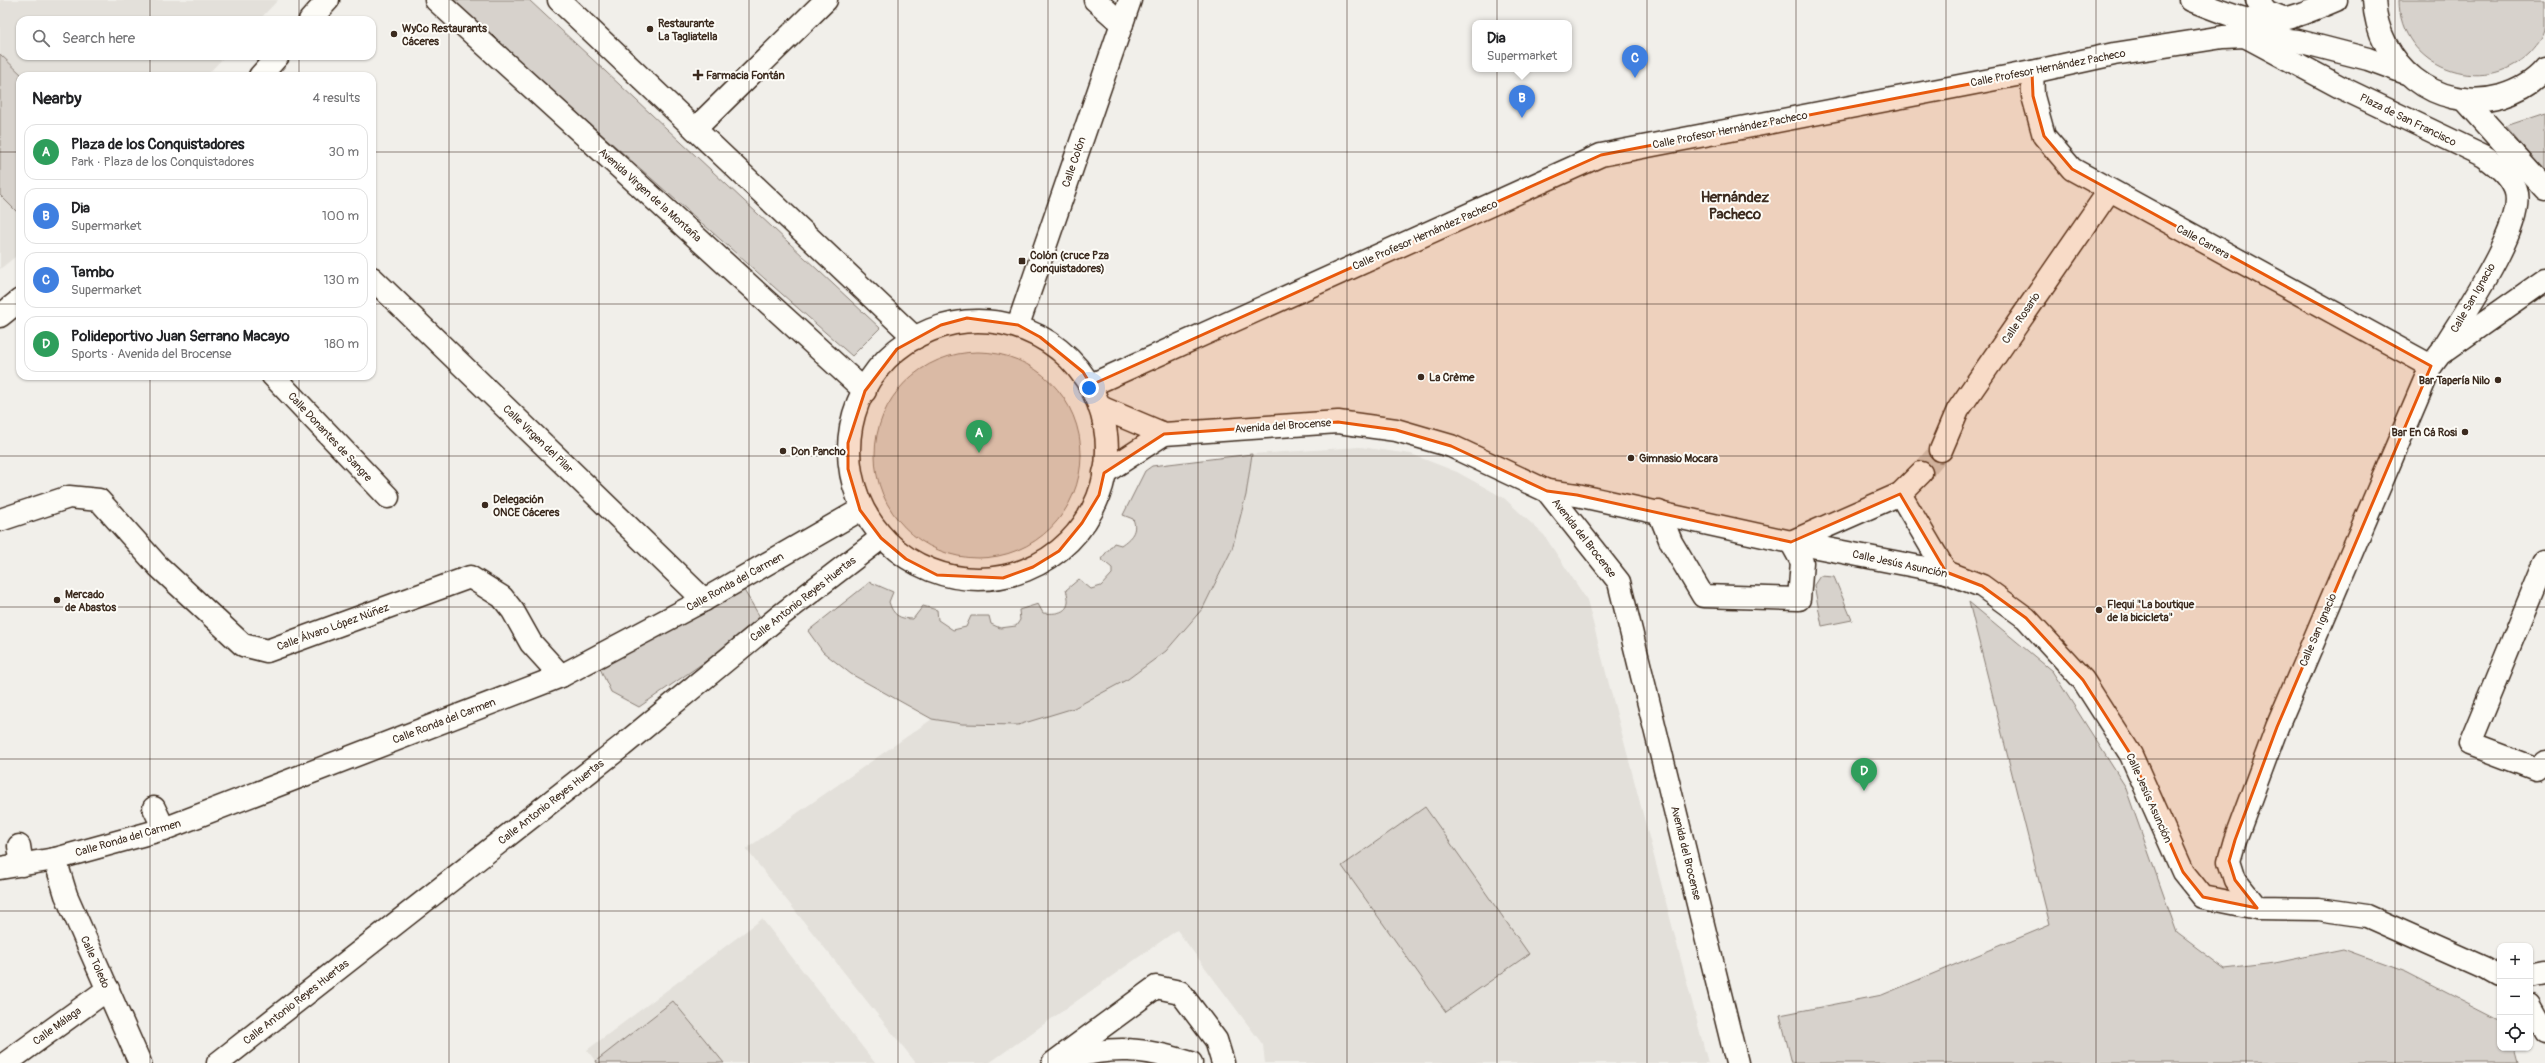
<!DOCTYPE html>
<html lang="en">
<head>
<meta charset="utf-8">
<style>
  :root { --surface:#fff; --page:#f2f2f2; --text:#202124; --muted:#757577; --line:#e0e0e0; --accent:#3b2a1e }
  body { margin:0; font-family:Pangolin,sans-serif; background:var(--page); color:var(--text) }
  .controls { position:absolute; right:12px; bottom:12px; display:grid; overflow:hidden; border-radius:8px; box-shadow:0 1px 3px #0004 }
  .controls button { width:36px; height:36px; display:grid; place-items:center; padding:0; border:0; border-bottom:1px solid var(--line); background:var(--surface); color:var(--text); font:20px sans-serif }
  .you { position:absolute; left:1089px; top:388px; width:14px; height:14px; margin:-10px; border:3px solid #fff; border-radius:50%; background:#1a73e8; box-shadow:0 0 0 6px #1a73e833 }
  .badge { display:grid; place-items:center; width:26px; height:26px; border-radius:50%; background:var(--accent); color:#fff; font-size:13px; font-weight:700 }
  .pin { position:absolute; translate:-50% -33px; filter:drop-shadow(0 1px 2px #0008) }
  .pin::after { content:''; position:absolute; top:21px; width:14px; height:12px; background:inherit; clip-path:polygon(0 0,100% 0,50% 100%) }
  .popup { position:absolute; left:1472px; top:20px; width:100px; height:52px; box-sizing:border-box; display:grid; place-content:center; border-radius:8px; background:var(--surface); filter:drop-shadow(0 1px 3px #0005); font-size:13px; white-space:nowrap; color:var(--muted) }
  .popup b { font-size:15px; color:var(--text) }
  .popup::after { content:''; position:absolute; left:50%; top:100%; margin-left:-8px; border:8px solid transparent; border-top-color:var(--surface) }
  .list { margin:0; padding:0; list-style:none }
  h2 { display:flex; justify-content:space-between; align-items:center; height:52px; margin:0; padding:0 16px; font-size:17px }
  h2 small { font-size:13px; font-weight:400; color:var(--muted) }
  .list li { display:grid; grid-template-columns:26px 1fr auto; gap:12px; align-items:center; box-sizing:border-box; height:56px; margin:0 8px 8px; padding:0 8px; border:1px solid var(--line); border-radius:12px }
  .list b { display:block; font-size:15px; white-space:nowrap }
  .list p { margin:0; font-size:13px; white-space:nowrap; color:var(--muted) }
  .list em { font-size:13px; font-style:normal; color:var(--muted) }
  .icon { flex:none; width:22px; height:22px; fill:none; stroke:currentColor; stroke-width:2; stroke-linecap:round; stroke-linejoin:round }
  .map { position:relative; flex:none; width:2545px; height:1063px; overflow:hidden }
  .search { position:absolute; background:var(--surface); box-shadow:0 1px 3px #0004; left:16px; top:16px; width:360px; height:44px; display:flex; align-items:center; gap:10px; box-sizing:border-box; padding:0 14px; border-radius:12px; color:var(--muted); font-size:15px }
  .panel { position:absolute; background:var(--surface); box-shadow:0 1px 3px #0004; left:16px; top:72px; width:360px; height:308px; border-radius:12px }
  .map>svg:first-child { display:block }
  .built { fill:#e3e0da }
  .green { fill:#d7d2cc; stroke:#897e75 }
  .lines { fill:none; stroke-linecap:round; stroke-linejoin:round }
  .minor-tunnel { stroke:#cdc8c1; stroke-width:22; stroke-dasharray:22 11; stroke-linecap:butt }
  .minor-casing { stroke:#3b2a1e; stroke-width:25 }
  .major-casing { stroke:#3b2a1e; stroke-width:25 }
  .minor { stroke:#fdfcf7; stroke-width:22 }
  .major { stroke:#fdfcf7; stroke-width:22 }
  .marked { fill:#e8590c; fill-opacity:0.2; stroke:#e8590c; stroke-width:3; stroke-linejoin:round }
  .grid { fill:none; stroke:#3b2a1e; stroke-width:1; stroke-opacity:0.55 }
  .poi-dot { fill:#3b2a1e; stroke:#fdfcf7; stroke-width:1.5 }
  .labels { text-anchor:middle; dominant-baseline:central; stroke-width:4; stroke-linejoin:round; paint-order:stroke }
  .poi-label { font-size:11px; font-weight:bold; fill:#3b2a1e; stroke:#fdfcf7; text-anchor:start }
  .street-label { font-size:11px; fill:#3b2a1e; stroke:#fdfcf7 }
  .district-label { font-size:15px; font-weight:bold; fill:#3b2a1e; stroke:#fdfcf7 }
</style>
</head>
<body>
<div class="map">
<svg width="2545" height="1063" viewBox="0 0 2545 1063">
  <rect width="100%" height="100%" fill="#f1efea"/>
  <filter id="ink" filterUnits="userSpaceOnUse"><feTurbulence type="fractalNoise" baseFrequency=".025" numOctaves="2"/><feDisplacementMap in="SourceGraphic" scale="8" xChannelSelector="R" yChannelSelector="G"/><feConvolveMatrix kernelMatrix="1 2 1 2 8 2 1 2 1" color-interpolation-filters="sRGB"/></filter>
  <g filter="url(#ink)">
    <!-- built -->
    <g class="built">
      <path d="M 0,0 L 278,0 L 259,20 L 20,20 L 20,56 L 225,56 L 206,76 L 20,76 L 20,253 L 0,269 Z"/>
      <path d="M 1360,447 L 1411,454 L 1457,472 L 1504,498 L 1544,535 L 1587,600 L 1708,1063 L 1265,1063 L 1263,1045 L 1177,930 L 989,1063 L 916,1063 L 746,849 L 932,719 L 962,724 L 1074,708 L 1128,679 L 1166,651 L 1203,608 L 1232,549 L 1246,495 L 1252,454 Z"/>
      <path d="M 762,919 L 875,1063 L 597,1063 L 587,1050 Z"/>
    </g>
    <!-- green -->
    <g class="green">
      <path d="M 450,0 L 529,0 L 880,328 L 852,356 Z"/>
      <path d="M 2399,0 L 2545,0 C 2545,10 2545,21 2545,30 C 2543,39 2535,47 2530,53 C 2483,99 2399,68 2399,0 Z"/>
      <path d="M 0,54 L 23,76 L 20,76 L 20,215 L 0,195 Z"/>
      <path d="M 2545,113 L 2545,172 L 2506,126 Z"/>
      <circle cx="978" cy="455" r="103"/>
      <path d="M 1252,454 L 1246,495 L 1232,549 L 1203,608 L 1166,651 L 1128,679 L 1074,708 L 1018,725 L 962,724 L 932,719 L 851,674 L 823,652 L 808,631 L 870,582 L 893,592 L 889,602 C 893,615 899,619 913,619 L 923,606 L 937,610 L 938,620 L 953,630 L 966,627 L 971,616 L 989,616 L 991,624 L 1000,628 L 1016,626 L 1020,620 L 1019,610 L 1038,604 L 1043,613 C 1062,615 1073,610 1066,590 L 1079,579 L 1091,589 L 1101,586 L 1112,574 L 1112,568 L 1101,559 L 1114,543 L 1121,545 C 1131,538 1138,531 1133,519 L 1123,515 L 1145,471 L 1152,466 Z"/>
      <path d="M 1820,576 L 1834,577 L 1852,620 L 1822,626 L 1814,585 Z"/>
      <path d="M 742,587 L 763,622 L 639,707 L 611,692 L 597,662 Z"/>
      <path d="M 1969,602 L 2052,671 L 2125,786 L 2177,933 L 2225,969 L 2275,963 L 2343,949 L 2406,972 L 2500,1020 L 2500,1048 L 2515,1048 L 2519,1063 L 1792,1063 L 1780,1015 L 1882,995 L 2050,925 Z"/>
      <path d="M 1425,807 L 1529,954 L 1446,1012 L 1342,866 Z"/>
      <path d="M 673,1001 L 724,1063 L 597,1063 L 596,1061 Z"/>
    </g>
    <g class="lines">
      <!-- minor-tunnel -->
      <path class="minor-tunnel" d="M 1921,473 L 1941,450"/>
      <defs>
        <g id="minor">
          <path d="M 1095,0 L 1122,24"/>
          <path d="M 2257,0 L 2267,12 L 2283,18"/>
          <path d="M 310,20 L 328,0"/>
          <path d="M 2245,36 L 2342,88 L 2484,156 C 2496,165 2509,174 2515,189 C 2528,222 2462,317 2444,347"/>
          <path d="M 2032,72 L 2033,96 L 2044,136 L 2072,169 L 2431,366"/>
          <path d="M 260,76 L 278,56"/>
          <path d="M 695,129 L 826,0"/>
          <path d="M 372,278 L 704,600"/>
          <path d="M 0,316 L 20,300"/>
          <path d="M 273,376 L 388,497"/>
          <path d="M 1100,407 L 1164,434 L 1338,422 L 1396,430 L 1451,446 L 1547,491 L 1619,582 L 1737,1063"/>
          <path d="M 1941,450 L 1958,410 L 2109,191"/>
          <path d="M 1104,473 L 1164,434"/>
          <path d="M 1921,473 L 1900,494 L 1946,572"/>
          <path d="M 1547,491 L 1577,495 L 1791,542 L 1946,572 L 1982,586 L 2026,618 L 2083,680 L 2131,755 L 2183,872 L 2203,897 L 2257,908 L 2319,909 L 2367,916 L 2484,968 L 2500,977"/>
          <path d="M 1659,512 L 1671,542 L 1703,596 L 1799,599 L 1802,562 L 1791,542"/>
          <path d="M 0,520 L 69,497 L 99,500 L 158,566 L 243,645 L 267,651 L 470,577 L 502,597 L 513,611 L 531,643 L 561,676"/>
          <path d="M 1791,542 L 1900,494"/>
          <path d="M 2545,562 L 2470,744 L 2536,769 L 2545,761"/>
          <path d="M 154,808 L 164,829"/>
          <path d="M 19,846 L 22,865"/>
          <path d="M 55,859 L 66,895 L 140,1063"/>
          <path d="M 2257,908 L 2235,880 L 2229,861 L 2235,840 L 2277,727 L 2431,366 L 2440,354 L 2545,280"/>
          <path d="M 2530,975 L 2545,972"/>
          <path d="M 2530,1004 L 2545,1031"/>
          <path d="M 1065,1059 C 1114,1045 1144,1048 1191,1063"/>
          <path d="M 6,1063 L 108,989"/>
          <path d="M 1053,1063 L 1156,987 L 1180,992 L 1216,1040 L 1223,1063"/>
        </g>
        <g id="major">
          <path d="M 436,0 L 865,391"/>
          <path d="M 559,0 L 915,338"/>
          <path d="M 2191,0 C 2209,7 2247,23 2265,22 C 2289,20 2315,9 2336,0"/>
          <path d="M 2374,0 C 2377,64 2436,114 2501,96 C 2517,91 2534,82 2545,69"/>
          <path d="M 2464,99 L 2545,189"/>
          <circle cx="978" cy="450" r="129"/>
          <path d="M 1018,325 L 1130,0"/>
          <path d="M 1091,385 L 1601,155 L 2032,72 L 2114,54 L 2223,37 L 2245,36 L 2298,41 L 2368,59 L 2406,73"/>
          <path d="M 0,868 L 55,859 L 164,829 L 561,676 L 704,600 L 860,510"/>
          <path d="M 218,1063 L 622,746 L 781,615 L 881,538"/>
        </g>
      </defs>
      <!-- minor casing -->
      <use href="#minor" class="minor-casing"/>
      <!-- major casing -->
      <use href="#major" class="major-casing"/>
      <!-- minor -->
      <use href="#minor" class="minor"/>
      <!-- major -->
      <use href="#major" class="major"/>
    </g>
  </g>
  <!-- marked area -->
  <path class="marked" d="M 2032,72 L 2033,96 L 2044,136 L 2072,169 L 2431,366 L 2277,727 L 2235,840 L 2229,861 L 2235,880 L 2257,908 L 2203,897 L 2183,872 L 2131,755 L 2083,680 L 2026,618 L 1982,586 L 1946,572 L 1900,494 L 1791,542 L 1577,495 L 1547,491 L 1451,446 L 1396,430 L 1338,422 L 1164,434 L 1104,473 L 1099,495 L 1082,523 L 1059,551 L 1033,567 L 1003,578 L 937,575 L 906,559 L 881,538 L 860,510 L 848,469 L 848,443 L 865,391 L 897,349 L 941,325 L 967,318 L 1018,325 L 1040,337 L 1083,372 L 1091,385 L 1601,155 Z"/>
  <!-- grid -->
  <path class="grid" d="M 150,0 L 150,20M 299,0 L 299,20M 449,0 L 449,1063M 599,0 L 599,1063M 749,0 L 749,1063M 898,0 L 898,1063M 1048,0 L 1048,1063M 1198,0 L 1198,1063M 1347,0 L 1347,1063M 1497,0 L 1497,1063M 1647,0 L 1647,1063M 1796,0 L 1796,1063M 1946,0 L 1946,1063M 2096,0 L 2096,1063M 2246,0 L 2246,1063M 2395,0 L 2395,1063M 150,56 L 150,76M 299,56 L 299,76M 0,152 L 20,152M 372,152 L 2545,152M 0,304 L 20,304M 372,304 L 2545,304M 150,376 L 150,1063M 299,376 L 299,1063M 0,456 L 2545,456M 0,607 L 2545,607M 0,759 L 2545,759M 0,911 L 2545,911"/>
  <!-- markers -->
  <g class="poi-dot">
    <circle cx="650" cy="29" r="4"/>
    <circle cx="394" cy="34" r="4"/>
    <path d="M696 69h4v4h4v4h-4v4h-4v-4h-4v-4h4z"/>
    <rect x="1018" y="257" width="8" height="8" rx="2"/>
    <circle cx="1421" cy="377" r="4"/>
    <circle cx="2498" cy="380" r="4"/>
    <circle cx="2465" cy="432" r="4"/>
    <circle cx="783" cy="451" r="4"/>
    <circle cx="1631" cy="458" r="4"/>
    <circle cx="485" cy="505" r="4"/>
    <circle cx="57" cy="600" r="4"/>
    <circle cx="2099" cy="610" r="4"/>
  </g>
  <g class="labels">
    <!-- poi labels -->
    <g class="poi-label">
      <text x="658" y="23">Restaurante<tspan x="658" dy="13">La Tagliatella</tspan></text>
      <text x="402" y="28">WyCo Restaurants<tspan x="402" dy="13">Cáceres</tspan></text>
      <text x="706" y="75">Farmacia Fontán</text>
      <text x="1030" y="255">Colón (cruce Pza<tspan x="1030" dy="13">Conquistadores)</tspan></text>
      <text x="1429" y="377">La Crème</text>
      <text x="2490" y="380" text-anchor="end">Bar Tapería Nilo</text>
      <text x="2457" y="432" text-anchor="end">Bar En Cá Rosi</text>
      <text x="791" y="451">Don Pancho</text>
      <text x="1639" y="458">Gimnasio Mocara</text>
      <text x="493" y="499">Delegación<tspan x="493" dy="13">ONCE Cáceres</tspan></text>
      <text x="65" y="594">Mercado<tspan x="65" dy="13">de Abastos</tspan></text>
      <text x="2107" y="604">Flequi "La boutique<tspan x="2107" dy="13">de la bicicleta"</tspan></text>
    </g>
    <!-- street labels -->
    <g class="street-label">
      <text transform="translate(2048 68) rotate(-11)">Calle Profesor Hernández Pacheco</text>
      <text transform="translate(2408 120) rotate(26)">Plaza de San Francisco</text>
      <text transform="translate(1730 130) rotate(-11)">Calle Profesor Hernández Pacheco</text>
      <text transform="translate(1074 162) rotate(-71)">Calle Colón</text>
      <text transform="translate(650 195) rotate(42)">Avenida Virgen de la Montaña</text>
      <text transform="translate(1425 235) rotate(-24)">Calle Profesor Hernández Pacheco</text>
      <text transform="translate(2203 242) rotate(29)">Calle Carrera</text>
      <text transform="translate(2473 298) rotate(-60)">Calle San Ignacio</text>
      <text transform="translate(2021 318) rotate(-56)">Calle Rosario</text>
      <text transform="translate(1283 426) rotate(-4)">Avenida del Brocense</text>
      <text transform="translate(330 437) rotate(47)">Calle Donantes de Sangre</text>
      <text transform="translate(538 439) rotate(44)">Calle Virgen del Pilar</text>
      <text transform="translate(1584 538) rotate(52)">Avenida del Brocense</text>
      <text transform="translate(1900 564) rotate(12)">Calle Jesús Asunción</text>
      <text transform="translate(735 582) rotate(-29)">Calle Ronda del Carmen</text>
      <text transform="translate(803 599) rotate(-38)">Calle Antonio Reyes Huertas</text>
      <text transform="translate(333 627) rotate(-20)">Calle Álvaro López Núñez</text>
      <text transform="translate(2318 630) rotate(-67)">Calle San Ignacio</text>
      <text transform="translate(444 721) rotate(-21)">Calle Ronda del Carmen</text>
      <text transform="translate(2149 798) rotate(66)">Calle Jesús Asunción</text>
      <text transform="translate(551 802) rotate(-38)">Calle Antonio Reyes Huertas</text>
      <text transform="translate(128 838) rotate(-16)">Calle Ronda del Carmen</text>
      <text transform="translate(1686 853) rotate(76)">Avenida del Brocense</text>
      <text transform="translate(95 962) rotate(66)">Calle Toledo</text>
      <text transform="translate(296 1002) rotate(-38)">Calle Antonio Reyes Huertas</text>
      <text transform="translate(57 1026) rotate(-36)">Calle Málaga</text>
    </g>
    <!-- district labels -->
    <g class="district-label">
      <text x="1735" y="197">Hernández<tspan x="1735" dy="17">Pacheco</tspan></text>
    </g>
  </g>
</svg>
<div class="controls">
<button>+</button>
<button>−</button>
<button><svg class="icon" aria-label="locate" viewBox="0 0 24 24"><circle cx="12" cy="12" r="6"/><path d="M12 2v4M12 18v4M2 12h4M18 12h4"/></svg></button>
</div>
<div class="you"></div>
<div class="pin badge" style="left:979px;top:453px;background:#2e9e5b">A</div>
<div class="pin badge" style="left:1522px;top:118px;background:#3f7fe0">B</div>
<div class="popup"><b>Dia</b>Supermarket</div>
<div class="pin badge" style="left:1635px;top:78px;background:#3f7fe0">C</div>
<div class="pin badge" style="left:1864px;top:791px;background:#2e9e5b">D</div>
<div class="search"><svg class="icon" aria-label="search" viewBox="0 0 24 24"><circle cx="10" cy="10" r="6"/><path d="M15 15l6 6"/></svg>Search here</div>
<section class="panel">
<h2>Nearby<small>4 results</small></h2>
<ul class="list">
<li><span class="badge" style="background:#2e9e5b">A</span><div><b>Plaza de los Conquistadores</b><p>Park · Plaza de los Conquistadores</p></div><em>30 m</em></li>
<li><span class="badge" style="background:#3f7fe0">B</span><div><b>Dia</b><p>Supermarket</p></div><em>100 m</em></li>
<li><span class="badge" style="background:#3f7fe0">C</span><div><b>Tambo</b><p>Supermarket</p></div><em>130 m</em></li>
<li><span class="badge" style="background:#2e9e5b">D</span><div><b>Polideportivo Juan Serrano Macayo</b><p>Sports · Avenida del Brocense</p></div><em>180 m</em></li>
</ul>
</section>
</div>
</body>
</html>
